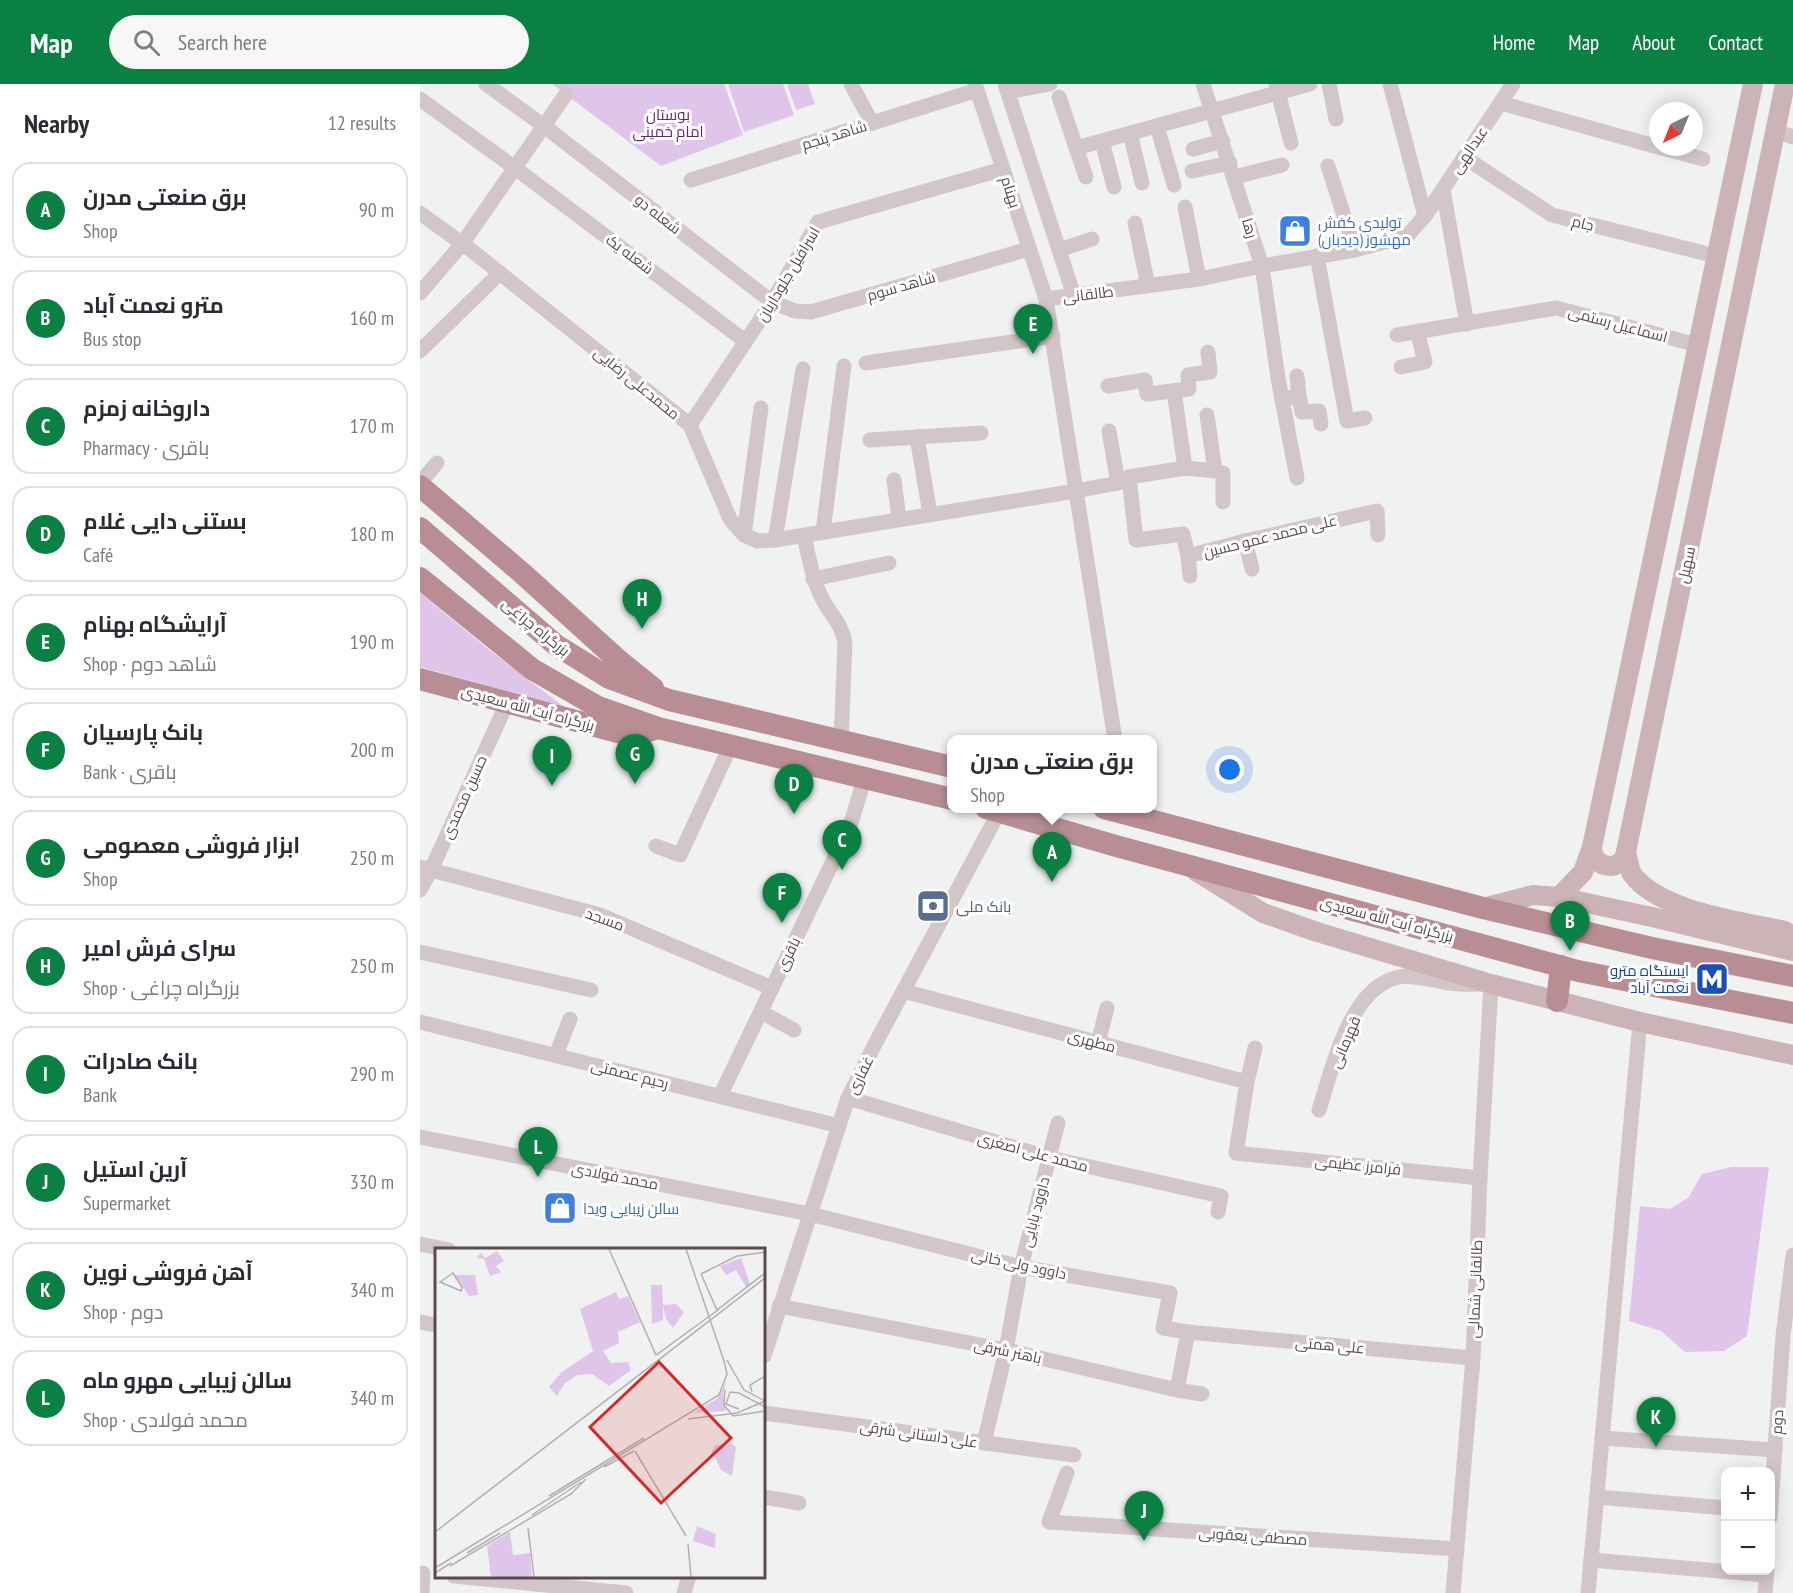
<!DOCTYPE html>
<html lang="en">
<head>
<meta charset="utf-8">
<style>
  :root { --surface:#fff; --page:#f7f7f7; --text:#2b2b33; --muted:#7c7c81; --line:#e1e1e2; --accent:#0b8043 }
  body { margin:0; font-family:"PT Sans Narrow",Cairo,sans-serif; background:var(--page); color:var(--text) }
  .controls { position:absolute; right:18px; bottom:18px; display:grid; overflow:hidden; border-radius:12px; box-shadow:0 3px 15px #0003 }
  .controls button { width:54px; height:54px; display:grid; place-items:center; padding:0; border:0; border-bottom:2px solid var(--line); background:var(--surface); color:var(--text); font:30px sans-serif }
  .compass { position:absolute; left:1229px; top:18px; width:54px; height:54px; border-radius:50%; background:var(--surface); box-shadow:0 3px 15px #0003; rotate:223deg }
  .you { position:absolute; left:810px; top:686px; width:21px; height:21px; margin:-15px; border:4px solid #fff; border-radius:50%; background:#1a73e8; box-shadow:0 0 0 9px #1a73e833 }
  .badge { display:grid; place-items:center; width:39px; height:39px; border-radius:50%; background:var(--accent); color:#fff; font-size:20px; font-weight:700 }
  .pin { position:absolute; translate:-50% -50px; filter:drop-shadow(0 2px 3px #0008) }
  .pin::after { content:''; position:absolute; top:32px; width:21px; height:18px; background:inherit; clip-path:polygon(0 0,100% 0,50% 100%) }
  .popup { position:absolute; left:527px; top:651px; width:210px; height:78px; box-sizing:border-box; display:grid; place-content:center; border-radius:12px; background:var(--surface); filter:drop-shadow(0 2px 4px #0005); font-size:20px; white-space:nowrap; color:var(--muted) }
  .popup b { font-size:22px; color:var(--text) }
  .popup::after { content:''; position:absolute; left:50%; top:100%; margin-left:-12px; border:12px solid transparent; border-top-color:var(--surface) }
  .list { margin:0; padding:0; list-style:none }
  h2 { display:flex; justify-content:space-between; align-items:center; height:78px; margin:0; padding:0 24px; font-size:26px }
  h2 small { font-size:20px; font-weight:400; color:var(--muted) }
  .list li { display:grid; grid-template-columns:39px 1fr auto; gap:18px; align-items:center; box-sizing:border-box; height:96px; margin:0 12px 12px; padding:0 12px; border:2px solid var(--line); border-radius:18px }
  .list b { display:block; font-size:22px; white-space:nowrap }
  .list p { margin:0; font-size:20px; white-space:nowrap; color:var(--muted) }
  .list em { font-size:20px; font-style:normal; color:var(--muted) }
  .icon { flex:none; width:33px; height:33px; fill:none; stroke:currentColor; stroke-width:2; stroke-linecap:round; stroke-linejoin:round }
  .map { position:relative; flex:none; width:1373px; height:1509px; overflow:hidden }
  header { display:flex; align-items:center; gap:36px; box-sizing:border-box; height:84px; padding:0 30px; background:var(--accent); color:#fff }
  header strong { font-size:28px }
  nav { display:flex; gap:33px; margin-inline-start:auto; font-size:21px }
  .search { width:420px; height:54px; background:var(--page); display:flex; align-items:center; gap:15px; box-sizing:border-box; padding:0 21px; border-radius:33px; color:var(--muted); font-size:22px }
  main { display:flex }
  aside { flex:1; background:var(--surface) }
  .map>svg:first-child { display:block }
  .green { fill:#e0c5ea }
  .lines { fill:none; stroke-linecap:round; stroke-linejoin:round }
  .minor { stroke:#d3c6c8; stroke-width:15 }
  .major { stroke:#cbb3b7; stroke-width:20 }
  .highway { stroke:#b88e94; stroke-width:22 }
  .labels { text-anchor:middle; dominant-baseline:central; stroke-width:6; stroke-linejoin:round; paint-order:stroke }
  .park-label { font-size:15px; fill:#672374; stroke:#fff }
  .street-label { font-size:15px; fill:#5b4a4d; stroke:#fff }
  .shop-label { font-size:15px; fill:#366cbe; stroke:#fff; text-anchor:start }
  .service-label { font-size:15px; fill:#4e5e75; stroke:#fff; text-anchor:start }
  .transit-label { font-size:15px; fill:#164399; stroke:#fff; text-anchor:end }
  .inset-road { fill:none; stroke:#b4afaf; stroke-width:1.5 }
  .view { fill:#d62828; fill-opacity:0.15; stroke:#d62828; stroke-width:3 }
  .inset-edge { fill:none; stroke:#5b4a4d; stroke-width:3 }
</style>
</head>
<body>
<header>
<strong>Map</strong>
<div class="search"><svg class="icon" aria-label="search" viewBox="0 0 24 24"><circle cx="10" cy="10" r="6"/><path d="M15 15l6 6"/></svg>Search here</div>
<nav><a>Home</a><a>Map</a><a>About</a><a>Contact</a></nav>
</header>
<main>
<aside>
<h2>Nearby<small>12 results</small></h2>
<ul class="list">
<li><span class="badge">A</span><div><b>برق صنعتی مدرن</b><p>Shop</p></div><em>90 m</em></li>
<li><span class="badge">B</span><div><b>مترو نعمت آباد</b><p>Bus stop</p></div><em>160 m</em></li>
<li><span class="badge">C</span><div><b>داروخانه زمزم</b><p>Pharmacy · باقری</p></div><em>170 m</em></li>
<li><span class="badge">D</span><div><b>بستنی دایی غلام</b><p>Café</p></div><em>180 m</em></li>
<li><span class="badge">E</span><div><b>آرایشگاه بهنام</b><p>Shop · شاهد دوم</p></div><em>190 m</em></li>
<li><span class="badge">F</span><div><b>بانک پارسیان</b><p>Bank · باقری</p></div><em>200 m</em></li>
<li><span class="badge">G</span><div><b>ابزار فروشی معصومی</b><p>Shop</p></div><em>250 m</em></li>
<li><span class="badge">H</span><div><b>سرای فرش امیر</b><p>Shop · بزرگراه چراغی</p></div><em>250 m</em></li>
<li><span class="badge">I</span><div><b>بانک صادرات</b><p>Bank</p></div><em>290 m</em></li>
<li><span class="badge">J</span><div><b>آرین استیل</b><p>Supermarket</p></div><em>330 m</em></li>
<li><span class="badge">K</span><div><b>آهن فروشی نوین</b><p>Shop · دوم</p></div><em>340 m</em></li>
<li><span class="badge">L</span><div><b>سالن زیبایی مهرو ماه</b><p>Shop · محمد فولادی</p></div><em>340 m</em></li>
</ul>
</aside>
<div class="map">
<svg width="1373" height="1509" viewBox="0 0 1373 1509">
  <rect width="100%" height="100%" fill="#f0f2f1"/>
  <!-- green -->
  <g class="green">
    <path d="M 132,0 L 304,0 L 323,51 L 241,82 Z"/>
    <path d="M 308,0 L 363,0 L 374,31 L 324,48 Z"/>
    <path d="M 367,0 L 388,0 L 395,20 L 376,26 Z"/>
    <path d="M 0,509 L 72,568 L 143,622 L 0,583 Z"/>
    <path d="M 1311,1083 L 1349,1083 L 1327,1252 L 1304,1267 L 1265,1268 L 1241,1247 L 1209,1237 L 1220,1122 L 1250,1125 L 1268,1114 L 1282,1090 Z"/>
  </g>
  <g class="lines">
    <!-- minor -->
    <g class="minor">
      <path d="M 66,0 L 124,42 L 352,218 L 375,227 L 391,228 L 609,165"/>
      <path d="M 431,0 L 452,39"/>
      <path d="M 555,0 L 626,215 L 695,656"/>
      <path d="M 585,0 L 654,212"/>
      <path d="M 783,0 L 842,182 L 858,294 L 877,394"/>
      <path d="M 856,0 L 871,59"/>
      <path d="M 909,0 L 916,35"/>
      <path d="M 970,0 L 1005,132"/>
      <path d="M 588,8 L 630,0"/>
      <path d="M 639,13 L 666,93"/>
      <path d="M 0,15 L 95,84 L 325,257"/>
      <path d="M 1081,19 L 1238,63"/>
      <path d="M 737,42 L 754,101"/>
      <path d="M 1356,47 L 1373,53"/>
      <path d="M 710,49 L 722,99"/>
      <path d="M 682,57 L 694,103"/>
      <path d="M 1239,63 L 1283,75"/>
      <path d="M 656,64 L 890,0"/>
      <path d="M 773,65 L 803,57"/>
      <path d="M 1044,73 L 1132,131 L 1296,172"/>
      <path d="M 908,82 L 935,166"/>
      <path d="M 772,87 L 810,79"/>
      <path d="M 815,93 L 862,81"/>
      <path d="M 271,96 L 557,6"/>
      <path d="M 1023,106 L 1047,240"/>
      <path d="M 765,123 L 779,195"/>
      <path d="M 0,129 L 51,166 L 270,341 L 310,435 L 324,451 L 338,457 L 355,456 L 656,407 L 698,399 L 709,393 L 765,384 L 795,387 L 787,331"/>
      <path d="M 715,139 L 728,202"/>
      <path d="M 639,166 L 672,155"/>
      <path d="M 897,172 L 927,337 L 945,334"/>
      <path d="M 0,209 L 42,160 L 146,10"/>
      <path d="M 626,215 L 779,195 L 842,182 L 935,166 L 987,152 L 1005,132 L 1093,0"/>
      <path d="M 977,251 L 1136,224 L 1278,261"/>
      <path d="M 0,267 L 80,189"/>
      <path d="M 446,279 L 633,252"/>
      <path d="M 981,283 L 1005,278 L 997,247"/>
      <path d="M 877,292 L 879,311"/>
      <path d="M 688,302 L 725,296 L 727,310 L 769,305 L 768,291 L 790,288 L 788,268"/>
      <path d="M 754,307 L 765,384"/>
      <path d="M 862,316 L 879,311 L 882,328 L 899,327 L 901,340"/>
      <path d="M 270,341 L 352,218 L 398,138 L 583,85"/>
      <path d="M 689,347 L 698,399"/>
      <path d="M 497,353 L 510,430"/>
      <path d="M 450,356 L 561,349"/>
      <path d="M 709,393 L 716,456 L 763,450 L 768,472 L 825,457 L 957,427 L 958,451"/>
      <path d="M 474,396 L 479,435"/>
      <path d="M 0,399 L 17,379"/>
      <path d="M 803,418 L 803,389"/>
      <path d="M 403,448 L 424,282"/>
      <path d="M 324,451 L 341,324"/>
      <path d="M 384,451 C 389,473 392,495 402,514 C 410,531 422,539 425,559 L 421,657"/>
      <path d="M 355,456 L 383,285"/>
      <path d="M 825,457 L 832,485"/>
      <path d="M 768,472 L 770,492"/>
      <path d="M 393,495 L 469,479"/>
      <path d="M 236,762 L 260,771 L 311,661"/>
      <path d="M 0,783 L 180,831 L 352,904"/>
      <path d="M 0,806 L 11,786 L 87,619"/>
      <path d="M 0,868 L 171,906"/>
      <path d="M 483,907 L 827,998 L 835,964"/>
      <path d="M 341,928 L 374,946"/>
      <path d="M 0,938 L 419,1042"/>
      <path d="M 678,959 L 687,924"/>
      <path d="M 136,971 L 150,935"/>
      <path d="M 827,998 L 816,1069 L 1060,1094"/>
      <path d="M 300,1012 L 430,742 L 445,693"/>
      <path d="M 428,1014 L 630,1074 L 801,1112 L 798,1128"/>
      <path d="M 899,1026 C 912,986 929,903 979,893 C 995,890 1014,897 1029,899 C 1043,901 1058,900 1071,900 L 1060,1094 L 1053,1274 L 1033,1509"/>
      <path d="M 0,1053 L 390,1130 L 601,1183 L 750,1209 L 743,1244 L 768,1248 L 1053,1274"/>
      <path d="M 0,1160 L 29,1166"/>
      <path d="M 359,1222 L 586,1266 L 757,1306 L 782,1310"/>
      <path d="M 0,1238 L 16,1241"/>
      <path d="M 344,1272 L 428,1014 L 455,960 L 579,728"/>
      <path d="M 757,1306 L 768,1248"/>
      <path d="M 344,1329 L 654,1371"/>
      <path d="M 1182,1354 L 1355,1366"/>
      <path d="M 564,1359 L 586,1266 L 601,1183 L 638,1039"/>
      <path d="M 647,1389 L 629,1438 L 1037,1465"/>
      <path d="M 344,1413 L 379,1419"/>
      <path d="M 1177,1413 L 1306,1424"/>
      <path d="M 1350,1434 L 1363,1252 L 1373,1171"/>
      <path d="M 1171,1476 L 1346,1491"/>
      <path d="M 34,1492 L 206,1509"/>
      <path d="M 2,1509 L 3,1489"/>
      <path d="M 264,1509 L 269,1492"/>
      <path d="M 1168,1509 L 1220,938"/>
      <path d="M 1345,1509 L 1347,1486"/>
    </g>
    <!-- major -->
    <g class="major">
      <path d="M 1365,0 L 1206,768 C 1208,774 1209,784 1212,790 C 1240,828 1321,837 1365,847 L 1373,853"/>
      <path d="M 1172,763 C 1172,778 1189,789 1202,777 C 1204,775 1205,771 1206,768"/>
      <path d="M 776,787 L 843,829 L 897,848 L 1071,900 L 1220,938 L 1373,971"/>
      <path d="M 1139,813 L 1163,788 L 1172,763 L 1333,0"/>
      <path d="M 1063,824 L 1113,811 L 1139,813 L 1232,833 L 1373,867"/>
    </g>
    <!-- highway -->
    <g class="highway">
      <path d="M 0,402 L 102,489 L 197,575 L 233,604"/>
      <path d="M 0,444 L 136,561 L 189,594 L 249,616 L 532,683"/>
      <path d="M 0,494 L 112,585 L 178,623 L 238,644 L 532,715"/>
      <path d="M 0,595 L 212,652 L 238,644"/>
      <path d="M 566,724 L 696,762 L 1158,887 L 1373,929"/>
      <path d="M 684,724 L 1063,824 L 1232,864 L 1373,892"/>
      <path d="M 1137,917 L 1141,882"/>
    </g>
  </g>
  <!-- icons -->
  <defs>
    <symbol id="shop-square" viewBox="-11 -11 22 22"><rect x="-9" y="-9" width="18" height="18" rx="4" fill="#3f7fe0" stroke="#fff"/><path d="M-5-2.5h2.3a2.7 3.5 0 0 1 5.4 0H5L5.5 6h-11ZM-1.5-2.5h3a1.5 2.3 0 0 0-3 0Z" fill="#fff"/></symbol>
    <symbol id="bank-square" viewBox="-11 -11 22 22"><rect x="-9" y="-9" width="18" height="18" rx="4" fill="#5c6f8a" stroke="#fff"/><path d="M-6-4H6V4H-6ZM0-2.3a2.3 2.3 0 1 0 0 4.6a2.3 2.3 0 1 0 0-4.6Z" fill="#fff"/></symbol>
    <symbol id="metro-square" viewBox="-11 -11 22 22"><rect x="-9" y="-9" width="18" height="18" rx="4" fill="#1a4fb4" stroke="#fff"/><path d="M-5.5 5V-5H-3L0 0L3-5H5.5V5H3V-.5L0 4L-3-.5V5Z" fill="#fff"/></symbol>
  </defs>
  <g fill-rule="evenodd">
    <use href="#shop-square" x="856" y="128" width="38" height="38"/>
    <use href="#bank-square" x="494" y="803" width="38" height="38"/>
    <use href="#metro-square" x="1273" y="876" width="38" height="38"/>
    <use href="#shop-square" x="121" y="1105" width="38" height="38"/>
  </g>
  <g class="labels">
    <!-- park labels -->
    <g class="park-label">
      <text x="248" y="30">بوستان<tspan x="248" dy="17">امام خمینی</tspan></text>
    </g>
    <!-- street labels -->
    <g class="street-label">
      <text transform="translate(414 51) rotate(-17)">شاهد پنجم</text>
      <text transform="translate(1049 66) rotate(-56)">عبدالهی</text>
      <text transform="translate(591 108) rotate(72)">بهنام</text>
      <text transform="translate(238 130) rotate(38)">شعله دو</text>
      <text transform="translate(1163 139) rotate(14)">جام</text>
      <text transform="translate(830 144) rotate(73)">رها</text>
      <text transform="translate(210 170) rotate(37)">شعله یک</text>
      <text transform="translate(368 190) rotate(-59)">اسرافیل جلوداریان</text>
      <text transform="translate(481 202) rotate(-16)">شاهد سوم</text>
      <text transform="translate(668 210) rotate(-7)">طالقانی</text>
      <text transform="translate(1198 240) rotate(15)">اسماعیل رستمی</text>
      <text transform="translate(217 299) rotate(39)">محمدعلی رضایی</text>
      <text transform="translate(850 452) rotate(-14)">علی محمد عمو حسین</text>
      <text transform="translate(1266 481) rotate(-78)">سهیل</text>
      <text transform="translate(116 543) rotate(39)">بزرگراه چراغی</text>
      <text transform="translate(108 624) rotate(15)">بزرگراه آیت الله سعیدی</text>
      <text transform="translate(44 713) rotate(-66)">حسین محمدی</text>
      <text transform="translate(185 835) rotate(20)">مسجد</text>
      <text transform="translate(967 835) rotate(15)">بزرگراه آیت الله سعیدی</text>
      <text transform="translate(368 870) rotate(-64)">باقری</text>
      <text transform="translate(672 957) rotate(15)">مطهری</text>
      <text transform="translate(925 958) rotate(-67)">قهرمانی</text>
      <text transform="translate(210 990) rotate(14)">رحیم عصمتی</text>
      <text transform="translate(440 991) rotate(-64)">غفاری</text>
      <text transform="translate(613 1068) rotate(15)">محمد علی اصغری</text>
      <text transform="translate(938 1081) rotate(6)">فرامرز عظیمی</text>
      <text transform="translate(195 1092) rotate(11)">محمد فولادی</text>
      <text transform="translate(615 1128) rotate(-75)">داوود بابایی</text>
      <text transform="translate(599 1180) rotate(12)">داوود ولی خانی</text>
      <text transform="translate(1055 1205) rotate(-88)">طالقانی شمالی</text>
      <text transform="translate(910 1261) rotate(5)">علی همتی</text>
      <text transform="translate(588 1267) rotate(12)">باهنر شرقی</text>
      <text transform="translate(1357 1338) rotate(-86)">دوم</text>
      <text transform="translate(499 1350) rotate(8)">علی داستانی شرقی</text>
      <text transform="translate(833 1452) rotate(4)">مصطفی یعقوبی</text>
    </g>
    <!-- shop labels -->
    <g class="shop-label">
      <text x="898" y="138">تولیدی کفش<tspan x="898" dy="17">مهشوز (دیدبان)</tspan></text>
      <text x="163" y="1124">سالن زیبایی ویدا</text>
    </g>
    <!-- service labels -->
    <g class="service-label">
      <text x="536" y="822">بانک ملی</text>
    </g>
    <!-- transit labels -->
    <g class="transit-label">
      <text x="1269" y="886">ایستگاه مترو<tspan x="1269" dy="17">نعمت آباد</tspan></text>
    </g>
  </g>
  <!-- overview -->
  <g transform="translate(15 1164)">
    <rect width="330" height="330" fill="#f0f2f1"/>
    <path d="M 62,3 L 69,13 L 61,18 L 66,24 L 55,28 L 49,11 L 41,10 L 46,5 L 50,10 ZM 306,10 L 315,36 L 311,39 L 301,22 L 291,27 L 285,18 ZM 20,27 L 40,27 L 43,47 L 34,48 ZM 216,37 L 227,37 L 228,57 L 241,56 L 249,64 L 238,80 L 231,71 L 228,58 L 228,72 L 217,76 ZM 181,44 L 184,51 L 193,48 L 205,74 L 183,84 L 184,95 L 168,103 L 176,115 L 193,114 L 196,122 L 174,138 L 157,126 L 142,127 L 129,136 L 122,148 L 114,139 L 127,124 L 158,103 L 145,61 ZM 292,132 L 288,146 L 291,163 L 259,165 L 283,150 ZM 297,196 L 301,199 L 297,228 L 286,222 L 280,209 L 275,208 L 280,197 ZM 262,278 L 281,286 L 280,300 L 258,293 ZM 75,284 L 78,307 L 95,305 L 97,329 L 56,329 L 52,298 Z" fill="#e0c5ea"/>
    <path class="inset-road" d="M 174,1 L 221,107 L 283,62M 18,25 L 27,39 L 26,43 L 5,34 ZM 266,26 L 282,62 L 330,25M 266,26 L 302,8 L 330,4M 292,112 L 309,142 L 330,153M 290,142 L 289,157 L 298,168 L 330,163M 317,144 L 315,137 L 330,128M 304,161 L 291,156 L 295,144 L 304,145 L 330,159M 253,171 L 302,165 L 330,153M 200,203 L 251,288M 169,219 L 199,203M 114,248 L 209,190M 97,267 L 146,234M 93,280 L 99,329M 0,284 L 330,30M 253,296 L 256,329M 32,305 L 65,285M 15,318 L 136,246 L 151,231M 0,320 L 284,147 L 292,126 L 289,113 L 251,1M 0,325 L 16,315"/>
    <path class="view" d="M 224,114 L 296,190 L 226,255 L 155,179 Z"/>
    <rect width="330" height="330" class="inset-edge"/>
  </g>
</svg>
<div class="controls">
<button>+</button>
<button>−</button>
</div>
<svg class="compass" viewBox="-18 -18 36 36"><path d="M0-13l5 13h-10z" fill="#e53935"/><path d="M0 13l5-13h-10z" fill="#7c7c81"/></svg>
<div class="you"></div>
<div class="pin badge" style="left:632px;top:798px">A</div>
<div class="popup"><b>برق صنعتی مدرن</b>Shop</div>
<div class="pin badge" style="left:1150px;top:867px">B</div>
<div class="pin badge" style="left:422px;top:786px">C</div>
<div class="pin badge" style="left:374px;top:730px">D</div>
<div class="pin badge" style="left:613px;top:270px">E</div>
<div class="pin badge" style="left:362px;top:839px">F</div>
<div class="pin badge" style="left:215px;top:700px">G</div>
<div class="pin badge" style="left:222px;top:545px">H</div>
<div class="pin badge" style="left:132px;top:702px">I</div>
<div class="pin badge" style="left:724px;top:1457px">J</div>
<div class="pin badge" style="left:1236px;top:1363px">K</div>
<div class="pin badge" style="left:118px;top:1093px">L</div>
</div>
</main>
</body>
</html>
